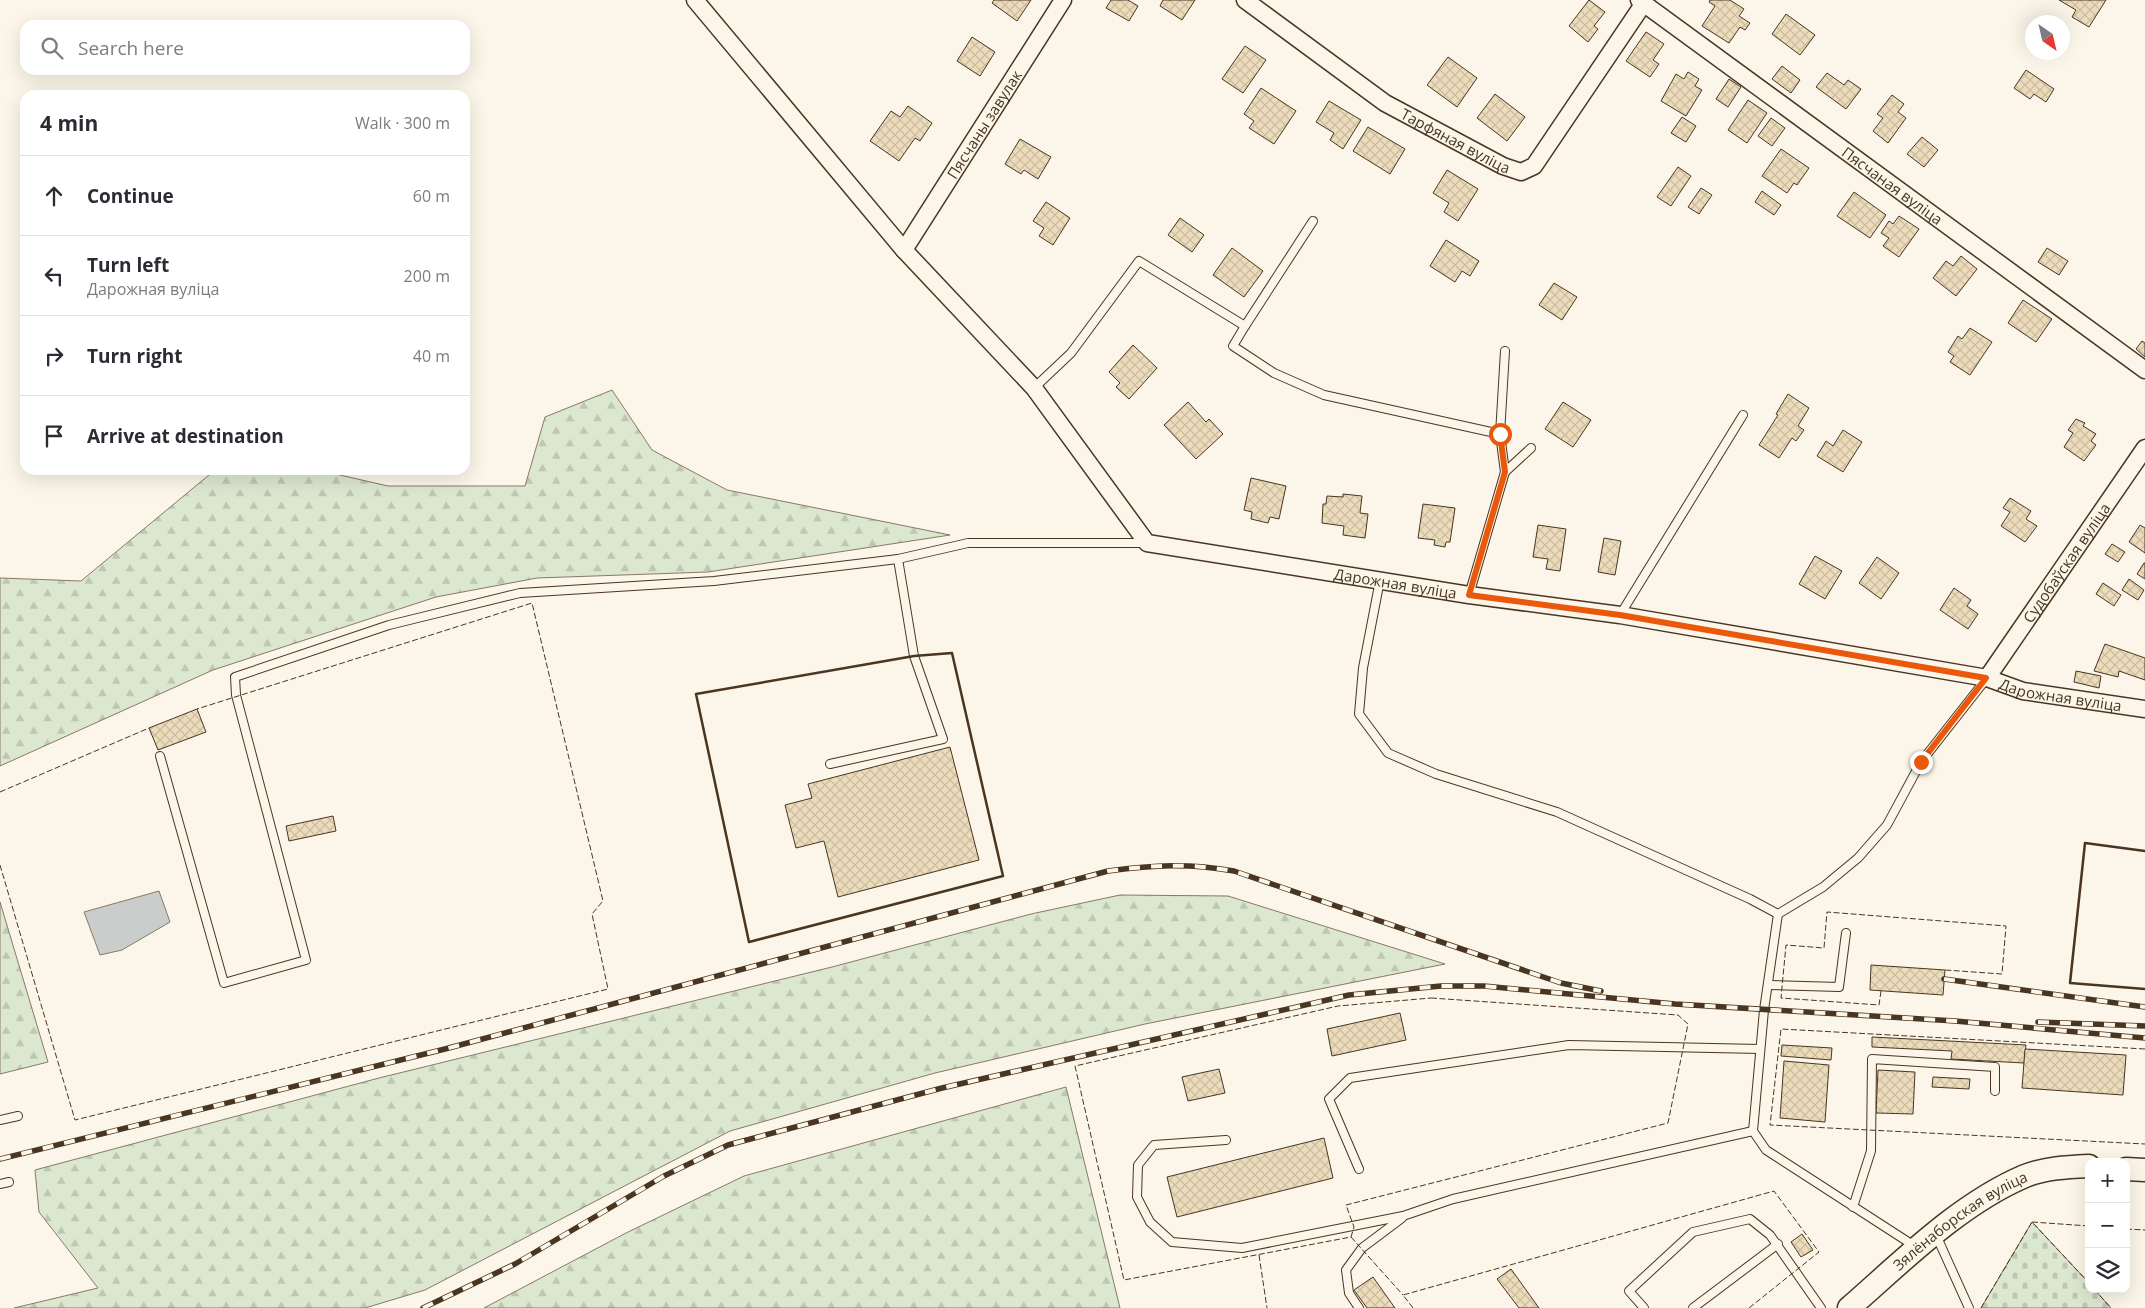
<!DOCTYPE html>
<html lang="en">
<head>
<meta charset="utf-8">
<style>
  :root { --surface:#fff; --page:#f2f2f3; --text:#2b2b33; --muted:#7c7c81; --line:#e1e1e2 }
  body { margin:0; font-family:"Open Sans",sans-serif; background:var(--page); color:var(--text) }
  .controls { position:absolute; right:15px; bottom:15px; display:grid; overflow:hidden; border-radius:10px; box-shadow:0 5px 20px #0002 }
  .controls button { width:45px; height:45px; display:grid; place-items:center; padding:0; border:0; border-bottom:1px solid var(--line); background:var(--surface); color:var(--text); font:25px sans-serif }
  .compass { position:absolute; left:2025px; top:15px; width:45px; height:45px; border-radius:50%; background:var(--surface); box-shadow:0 5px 20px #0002; rotate:146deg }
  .stop { position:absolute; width:15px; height:15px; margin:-11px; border:4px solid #ea580c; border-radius:50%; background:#fff }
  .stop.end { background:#ea580c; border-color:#fff; box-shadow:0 1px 5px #0008 }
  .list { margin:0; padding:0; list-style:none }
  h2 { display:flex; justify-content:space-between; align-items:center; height:65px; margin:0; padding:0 20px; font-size:21px }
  h2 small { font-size:16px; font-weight:400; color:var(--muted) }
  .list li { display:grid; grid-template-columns:32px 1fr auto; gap:15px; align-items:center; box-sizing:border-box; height:80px; padding:0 20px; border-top:1px solid var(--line) }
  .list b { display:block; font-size:19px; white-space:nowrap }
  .list p { margin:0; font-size:16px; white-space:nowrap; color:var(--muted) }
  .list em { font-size:16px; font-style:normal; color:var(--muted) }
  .icon { flex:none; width:28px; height:28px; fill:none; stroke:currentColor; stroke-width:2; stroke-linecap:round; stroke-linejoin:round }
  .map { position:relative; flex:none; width:2145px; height:1308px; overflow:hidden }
  .search { position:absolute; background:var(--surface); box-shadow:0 5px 20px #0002; left:20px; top:20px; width:450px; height:55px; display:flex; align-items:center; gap:12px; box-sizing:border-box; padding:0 18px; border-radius:15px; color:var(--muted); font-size:19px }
  .panel { position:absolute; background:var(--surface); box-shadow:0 5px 20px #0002; left:20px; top:90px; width:450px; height:385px; border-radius:15px }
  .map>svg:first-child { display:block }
  .forest { fill:url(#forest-firs); stroke:#887966 }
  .cemetery { fill:url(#cemetery-stones); stroke:#887966 }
  .water { fill:#c9cecd; stroke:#887966 }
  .building { fill:url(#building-cross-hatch); stroke:#4a3520 }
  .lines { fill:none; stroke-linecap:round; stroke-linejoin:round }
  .service-casing { stroke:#4a3520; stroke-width:10 }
  .minor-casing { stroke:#4a3520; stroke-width:19 }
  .secondary-casing { stroke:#4a3520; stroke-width:25 }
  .service { stroke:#fbf6e9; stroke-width:8 }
  .minor { stroke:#fbf6e9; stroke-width:16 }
  .secondary { stroke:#fbf6e9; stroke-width:22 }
  .rail-casing { stroke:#4a3520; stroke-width:5.5 }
  .rail { stroke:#fbf6e9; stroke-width:4; stroke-dasharray:11; stroke-linecap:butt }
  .fence { stroke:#4a3520; stroke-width:1; stroke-dasharray:6 2.5; stroke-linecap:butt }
  .wall { stroke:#4a3520; stroke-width:2.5 }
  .route { stroke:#ea580c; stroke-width:6 }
  .labels { text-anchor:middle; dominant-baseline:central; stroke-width:4; stroke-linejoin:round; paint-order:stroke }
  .street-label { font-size:15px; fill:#4a3520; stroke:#fbf6e9 }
</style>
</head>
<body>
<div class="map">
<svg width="2145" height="1308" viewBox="0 0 2145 1308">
  <defs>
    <pattern id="forest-firs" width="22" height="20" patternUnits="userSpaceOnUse" patternTransform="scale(1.25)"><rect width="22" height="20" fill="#dce7d0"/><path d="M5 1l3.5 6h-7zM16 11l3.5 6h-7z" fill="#bec7b2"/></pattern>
    <pattern id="cemetery-stones" width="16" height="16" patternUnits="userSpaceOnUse" patternTransform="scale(1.25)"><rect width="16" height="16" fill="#dce7d0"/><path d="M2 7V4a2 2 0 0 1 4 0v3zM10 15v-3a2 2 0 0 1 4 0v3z" fill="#bec7b2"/></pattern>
    <pattern id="building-cross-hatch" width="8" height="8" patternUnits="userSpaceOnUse" patternTransform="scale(1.25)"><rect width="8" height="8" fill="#ecdcbc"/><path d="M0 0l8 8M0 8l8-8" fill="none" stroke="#ccbda1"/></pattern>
  </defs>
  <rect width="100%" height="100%" fill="#fbf6e9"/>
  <!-- forest -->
  <g class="forest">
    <path d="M 612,390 L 652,450 L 727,490 L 950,535 L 708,572 L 537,578 L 436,597 L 213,670 L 0,766 L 0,578 L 81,581 L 215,470 L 318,470 L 388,486 L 525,486 L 545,417 Z"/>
    <path d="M 1120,895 L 1228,896 L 1445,964 L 1145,1024 L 935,1073 L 730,1131 L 425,1290 L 365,1308 L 14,1308 L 98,1288 L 39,1212 L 35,1170 L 379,1078 L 832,967 L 1031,914 Z"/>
    <path d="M 0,902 L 48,1062 L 0,1074 Z"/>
    <path d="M 1066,1087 L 1120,1308 L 484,1308 L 626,1233 L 744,1176 Z"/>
  </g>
  <!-- cemetery -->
  <path class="cemetery" d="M 2032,1222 L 2089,1283 L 2089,1289 L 2094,1289 L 2111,1308 L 1981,1308 Z"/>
  <!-- water -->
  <path class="water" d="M 159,891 L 170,922 L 122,950 L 100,955 L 84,912 Z"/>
  <!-- building -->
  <g class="building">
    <path d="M 994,0 L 1031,0 L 1017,21 L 992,3 Z"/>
    <path d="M 1111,0 L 1128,0 L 1138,6 L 1129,21 L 1106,8 Z"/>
    <path d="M 1163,0 L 1195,0 L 1182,20 L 1160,6 Z"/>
    <path d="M 1589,0 L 1605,12 L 1594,26 L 1598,29 L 1588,42 L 1569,26 Z"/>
    <path d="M 1710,0 L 1730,0 L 1744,9 L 1739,16 L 1750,23 L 1745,30 L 1740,27 L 1729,43 L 1702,26 L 1715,6 L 1709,2 Z"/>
    <path d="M 2059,0 L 2106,0 L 2089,27 L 2072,17 L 2076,10 Z"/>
    <path d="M 1786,14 L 1815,35 L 1800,55 L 1772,34 Z"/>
    <path d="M 1646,32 L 1664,44 L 1653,60 L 1659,64 L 1650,77 L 1626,61 Z"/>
    <path d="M 972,37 L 995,52 L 980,76 L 957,61 Z"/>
    <path d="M 1245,46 L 1266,60 L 1243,93 L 1222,79 Z"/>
    <path d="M 1448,57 L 1477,78 L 1457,107 L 1427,85 Z"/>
    <path d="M 1782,66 L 1800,80 L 1791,93 L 1772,79 Z"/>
    <path d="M 2026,70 L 2054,89 L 2046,102 L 2034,94 L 2030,99 L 2014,88 Z"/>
    <path d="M 1688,72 L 1699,79 L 1695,86 L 1702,90 L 1686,116 L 1661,101 L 1676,74 L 1684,79 Z"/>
    <path d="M 1827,73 L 1844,85 L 1848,80 L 1861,89 L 1846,109 L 1816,87 Z"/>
    <path d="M 1729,79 L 1741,87 L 1728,107 L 1716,99 Z"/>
    <path d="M 1261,88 L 1296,111 L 1274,144 L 1249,128 L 1254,121 L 1244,114 Z"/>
    <path d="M 1495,94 L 1525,117 L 1507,141 L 1477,118 Z"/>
    <path d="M 1892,95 L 1904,104 L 1898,112 L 1906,118 L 1888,143 L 1873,131 L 1883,118 L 1877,114 Z"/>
    <path d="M 1748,100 L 1767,113 L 1747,143 L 1728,130 Z"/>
    <path d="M 1329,101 L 1361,120 L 1343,149 L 1330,140 L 1334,133 L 1316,122 Z"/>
    <path d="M 908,106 L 932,123 L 920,141 L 915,138 L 899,161 L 870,141 L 891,111 L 900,117 Z"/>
    <path d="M 1682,117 L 1696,126 L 1686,142 L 1671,133 Z"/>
    <path d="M 1771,118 L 1785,128 L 1772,146 L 1758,136 Z"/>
    <path d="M 1368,127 L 1405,149 L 1390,174 L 1353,151 Z"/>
    <path d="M 1922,137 L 1938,150 L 1924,167 L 1907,154 Z"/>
    <path d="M 1020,139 L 1051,157 L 1038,179 L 1024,170 L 1021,174 L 1005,164 Z"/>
    <path d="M 1781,149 L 1809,168 L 1797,185 L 1794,183 L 1787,193 L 1762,176 Z"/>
    <path d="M 1678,167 L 1691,176 L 1671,206 L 1657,197 Z"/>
    <path d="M 1447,170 L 1478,189 L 1458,221 L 1444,212 L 1449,203 L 1433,193 Z"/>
    <path d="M 1701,188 L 1712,195 L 1699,214 L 1688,207 Z"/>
    <path d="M 1762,191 L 1781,205 L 1774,215 L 1755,202 Z"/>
    <path d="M 1854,192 L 1886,215 L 1870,238 L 1837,216 Z"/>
    <path d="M 1046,202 L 1070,218 L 1053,245 L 1039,236 L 1044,228 L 1033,221 Z"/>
    <path d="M 1899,216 L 1919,229 L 1899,257 L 1883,246 L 1889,238 L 1881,233 L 1889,221 L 1893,224 Z"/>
    <path d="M 1180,218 L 1204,235 L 1192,252 L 1168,235 Z"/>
    <path d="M 1446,240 L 1479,261 L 1470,276 L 1462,271 L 1455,282 L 1430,266 Z"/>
    <path d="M 1232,248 L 1263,271 L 1244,297 L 1213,275 Z"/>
    <path d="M 2047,248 L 2068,261 L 2059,275 L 2038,262 Z"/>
    <path d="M 1961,256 L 1977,269 L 1956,296 L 1933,278 L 1946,261 L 1953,266 Z"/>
    <path d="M 1554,283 L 1577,297 L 1562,320 L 1539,305 Z"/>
    <path d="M 2023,300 L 2052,319 L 2036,342 L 2008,323 Z"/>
    <path d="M 1970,328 L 1992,342 L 1970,375 L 1950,362 L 1954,356 L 1948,352 L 1958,336 L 1962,339 Z"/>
    <path d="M 2142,341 L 2145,343 L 2145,357 L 2136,349 Z"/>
    <path d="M 1133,345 L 1157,368 L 1129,399 L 1116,387 L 1120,383 L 1109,372 Z"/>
    <path d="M 1788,394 L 1809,408 L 1798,426 L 1804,430 L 1796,441 L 1792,438 L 1779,458 L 1759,445 L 1778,415 L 1776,414 Z"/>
    <path d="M 1188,402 L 1206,422 L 1209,419 L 1223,434 L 1196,459 L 1164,425 Z"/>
    <path d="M 1563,402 L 1591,420 L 1573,447 L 1545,429 Z"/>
    <path d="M 2076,419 L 2085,423 L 2083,426 L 2096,434 L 2091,441 L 2096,445 L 2084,461 L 2064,447 L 2073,433 L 2068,430 Z"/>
    <path d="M 1843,430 L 1862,442 L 1843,472 L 1817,456 L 1826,441 L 1833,446 Z"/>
    <path d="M 1251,478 L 1286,486 L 1279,519 L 1270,517 L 1268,523 L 1251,519 L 1252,512 L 1244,510 Z"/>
    <path d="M 1343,494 L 1362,496 L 1360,513 L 1368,514 L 1365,538 L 1343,535 L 1344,526 L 1322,523 L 1323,504 L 1326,504 L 1327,496 L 1343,497 Z"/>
    <path d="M 2010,498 L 2031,511 L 2026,519 L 2037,526 L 2025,542 L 2001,526 L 2010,512 L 2003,508 Z"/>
    <path d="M 1423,504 L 1455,508 L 1450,542 L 1446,542 L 1445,547 L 1434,545 L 1435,540 L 1418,538 Z"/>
    <path d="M 1538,525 L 1566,529 L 1560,571 L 1546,569 L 1548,559 L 1533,557 Z"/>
    <path d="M 2140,525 L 2145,528 L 2145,553 L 2129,542 Z"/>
    <path d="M 1604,538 L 1621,541 L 1615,575 L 1598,572 Z"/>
    <path d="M 2112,544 L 2125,552 L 2118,562 L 2105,554 Z"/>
    <path d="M 1815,556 L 1842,571 L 1825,599 L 1799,584 Z"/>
    <path d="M 1877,557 L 1899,573 L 1881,599 L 1859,583 Z"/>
    <path d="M 2144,563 L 2145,563 L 2145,579 L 2137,574 Z"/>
    <path d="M 2129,579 L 2144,590 L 2138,600 L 2122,590 Z"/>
    <path d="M 2103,583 L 2121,595 L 2114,606 L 2096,594 Z"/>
    <path d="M 1954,588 L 1971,600 L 1967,606 L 1978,614 L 1968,629 L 1940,610 Z"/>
    <path d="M 2105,644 L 2145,658 L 2145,680 L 2119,671 L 2118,677 L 2094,671 Z"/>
    <path d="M 2076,671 L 2101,676 L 2099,688 L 2074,682 Z"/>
    <path d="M 197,709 L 206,732 L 158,750 L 149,728 Z"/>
    <path d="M 950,747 L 979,860 L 838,897 L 824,841 L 796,848 L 785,805 L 812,798 L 808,784 Z"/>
    <path d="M 333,816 L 336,831 L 289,841 L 286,826 Z"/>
    <path d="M 1871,965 L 1945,970 L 1943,995 L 1870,990 Z"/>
    <path d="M 1400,1013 L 1406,1040 L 1332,1056 L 1327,1029 Z"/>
    <path d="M 1872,1037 L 2026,1045 L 2024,1063 L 1951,1059 L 1952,1051 L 1872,1047 Z"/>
    <path d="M 1782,1045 L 1832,1048 L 1831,1060 L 1781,1056 Z"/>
    <path d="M 2025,1049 L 2126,1055 L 2123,1095 L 2022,1088 Z"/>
    <path d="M 1784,1061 L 1829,1065 L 1825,1122 L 1780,1118 Z"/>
    <path d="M 1219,1069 L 1225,1093 L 1188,1101 L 1182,1077 Z"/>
    <path d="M 1878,1070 L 1915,1072 L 1913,1114 L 1876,1113 Z"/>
    <path d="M 1933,1077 L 1970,1079 L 1969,1089 L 1932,1087 Z"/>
    <path d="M 1324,1138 L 1333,1178 L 1177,1217 L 1167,1177 Z"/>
    <path d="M 1802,1234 L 1813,1250 L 1801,1257 L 1791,1242 Z"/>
    <path d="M 1511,1269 L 1539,1308 L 1519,1308 L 1497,1279 Z"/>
    <path d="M 1373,1277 L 1395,1308 L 1367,1308 L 1354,1290 Z"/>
  </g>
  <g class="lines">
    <defs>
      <g id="service">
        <path d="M 1245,326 L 1313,221"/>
        <path d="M 1034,388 L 1071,353 L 1139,261 L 1245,326 L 1233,346 L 1274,373 L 1324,395 L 1500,434"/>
        <path d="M 1505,472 L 1531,448"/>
        <path d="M 1380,580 L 1363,668 L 1359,714 L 1388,753 L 1436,774 L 1557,812 L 1750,899 L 1778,914"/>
        <path d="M 1469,595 L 1505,472 L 1500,434 L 1505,351"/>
        <path d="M 1620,615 L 1743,415"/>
        <path d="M 160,756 L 224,983 L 306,960 L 236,695 L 235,677 L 389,625 L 520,593 L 714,581 L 898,559 L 968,543 L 1145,543"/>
        <path d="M 830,764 L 943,739 L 914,656 L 898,559"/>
        <path d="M 1768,985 L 1839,987 L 1846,933"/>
        <path d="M 0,1120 L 18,1116"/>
        <path d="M 1226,1140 L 1154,1145 L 1138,1165 L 1137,1197 L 1150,1222 L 1172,1242 L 1242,1248 L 1403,1216 L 1453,1199 L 1753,1131"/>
        <path d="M 1359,1169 L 1329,1099 L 1350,1078 L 1569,1045 L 1760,1049"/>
        <path d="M 0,1184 L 9,1182"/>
        <path d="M 1853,1207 L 1871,1151 L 1872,1059 L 1995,1067 L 1995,1091"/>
        <path d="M 1936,1235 L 1969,1308"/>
        <path d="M 1916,1247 L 1766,1150 L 1753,1131 L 1764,1010 L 1778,914 L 1823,887 L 1858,858 L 1887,825 L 1921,762 L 1987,678"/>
        <path d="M 1359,1308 L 1349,1293 L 1346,1270 L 1362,1248 L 1402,1218"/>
        <path d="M 1644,1308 L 1629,1291 L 1693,1232 L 1750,1219 L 1770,1235 L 1821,1308"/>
        <path d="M 1693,1308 L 1778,1244"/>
      </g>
      <g id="minor">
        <path id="s1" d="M 695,0 L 904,250 L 1034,388 L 1147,543 L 1469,595 L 1620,615 L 1987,678 L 2023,691 L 2145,709"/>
        <path id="s2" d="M 1245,0 L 1385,103 L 1503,166 L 1521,172 L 1534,166 L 1644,3"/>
        <path id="s3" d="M 1639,0 L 2145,370"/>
        <path id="s4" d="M 904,250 L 1063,0"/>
        <path id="s5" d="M 1987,678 L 2145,448"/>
      </g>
      <g id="secondary">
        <path d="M 2126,1169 L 2145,1170"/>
        <path id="s6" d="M 1849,1308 C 1903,1261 1959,1204 2025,1176 C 2045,1168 2067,1167 2089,1166"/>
      </g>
    </defs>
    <!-- service casing -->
    <use href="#service" class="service-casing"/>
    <!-- minor casing -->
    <use href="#minor" class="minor-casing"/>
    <!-- secondary casing -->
    <use href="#secondary" class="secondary-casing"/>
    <!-- service -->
    <use href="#service" class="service"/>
    <!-- minor -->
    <use href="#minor" class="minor"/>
    <!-- secondary -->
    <use href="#secondary" class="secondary"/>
    <defs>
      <g id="rail">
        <path d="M 1944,979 L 2145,1007"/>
        <path d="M 2038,1022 L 2145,1026"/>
        <path d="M 0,1159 L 445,1049 L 1108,871 C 1154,865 1188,863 1234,871 L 1561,983 L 1601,991"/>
        <path d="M 423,1308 L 515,1264 L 664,1176 L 728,1145 L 942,1088 L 1349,995 L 1441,986 L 1484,986 L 1675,1004 L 1955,1021 L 2145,1038"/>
      </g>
    </defs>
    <!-- rail casing -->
    <use href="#rail" class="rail-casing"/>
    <!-- rail -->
    <use href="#rail" class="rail"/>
    <!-- fence -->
    <g class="fence">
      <path d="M 0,792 L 149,728"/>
      <path d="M 0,865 L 75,1120 L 608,989 L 592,914 L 603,901 L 532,603 L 197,709"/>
      <path d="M 1881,991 L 1879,1005 L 1781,998 L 1786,945 L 1824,948 L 1827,912 L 2006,926 L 2002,974 L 1945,970"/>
      <path d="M 1431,998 L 1678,1015 L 1688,1024 L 1668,1123 L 1346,1205 L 1354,1227 L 1351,1237 L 1124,1280 L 1075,1066 L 1338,1006 Z"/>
      <path d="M 2145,1049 L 1781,1029 L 1770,1125 L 2145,1144"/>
      <path d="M 2032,1222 L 2089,1226"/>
      <path d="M 2126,1229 L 2145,1230"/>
      <path d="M 1351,1237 L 1403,1295"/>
      <path d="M 1259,1255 L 1267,1308"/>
      <path d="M 2094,1289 L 2111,1308"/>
      <path d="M 1413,1308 L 1403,1295 L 1774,1191 L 1819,1252 L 1749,1308"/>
      <path d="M 1981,1308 L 2032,1222 L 2089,1283"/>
    </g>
    <!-- wall -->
    <g class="wall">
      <path d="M 952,653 L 1003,876 L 749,942 L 696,694 L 914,656 Z"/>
      <path d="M 2145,851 L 2085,843 L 2070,983 L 2145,989"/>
    </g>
  </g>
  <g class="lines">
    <!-- route -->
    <path class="route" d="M 1500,434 L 1505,472 L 1469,595 L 1620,615 L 1986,678 L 1921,762"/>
  </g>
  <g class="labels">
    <!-- street labels -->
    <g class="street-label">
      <text stroke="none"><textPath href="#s4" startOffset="149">Пясчаны завулак</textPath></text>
      <text stroke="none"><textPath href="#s2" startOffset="254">Тарфяная вуліца</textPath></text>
      <text stroke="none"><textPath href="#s3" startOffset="314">Пясчаная вуліца</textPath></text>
      <text stroke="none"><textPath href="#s5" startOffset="140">Судобаўская вуліца</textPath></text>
      <text stroke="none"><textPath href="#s1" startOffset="959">Дарожная вуліца</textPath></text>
      <text stroke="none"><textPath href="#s1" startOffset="1634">Дарожная вуліца</textPath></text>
      <text stroke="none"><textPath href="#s6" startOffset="142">Зялёнаборская вуліца</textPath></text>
    </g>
  </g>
</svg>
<div class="controls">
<button>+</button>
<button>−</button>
<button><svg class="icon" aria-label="layers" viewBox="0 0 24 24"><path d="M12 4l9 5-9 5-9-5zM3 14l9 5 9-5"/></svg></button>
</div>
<svg class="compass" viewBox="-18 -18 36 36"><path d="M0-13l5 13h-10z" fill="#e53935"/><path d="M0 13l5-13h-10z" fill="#7c7c81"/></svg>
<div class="stop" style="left:1500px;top:434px"></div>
<div class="stop end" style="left:1921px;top:762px"></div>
<div class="search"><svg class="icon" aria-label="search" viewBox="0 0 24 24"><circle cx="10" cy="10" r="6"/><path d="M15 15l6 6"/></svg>Search here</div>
<section class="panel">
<h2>4 min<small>Walk · 300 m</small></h2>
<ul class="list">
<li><svg class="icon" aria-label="ahead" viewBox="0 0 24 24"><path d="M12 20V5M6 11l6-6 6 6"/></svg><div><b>Continue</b></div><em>60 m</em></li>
<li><svg class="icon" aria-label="left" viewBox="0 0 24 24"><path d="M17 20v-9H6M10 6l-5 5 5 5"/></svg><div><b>Turn left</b><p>Дарожная вуліца</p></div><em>200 m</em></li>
<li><svg class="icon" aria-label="right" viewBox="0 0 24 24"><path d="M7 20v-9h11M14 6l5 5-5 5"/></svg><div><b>Turn right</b></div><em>40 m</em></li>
<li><svg class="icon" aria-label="arrive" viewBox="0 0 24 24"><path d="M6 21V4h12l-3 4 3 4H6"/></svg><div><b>Arrive at destination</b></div></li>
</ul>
</section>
</div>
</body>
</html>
